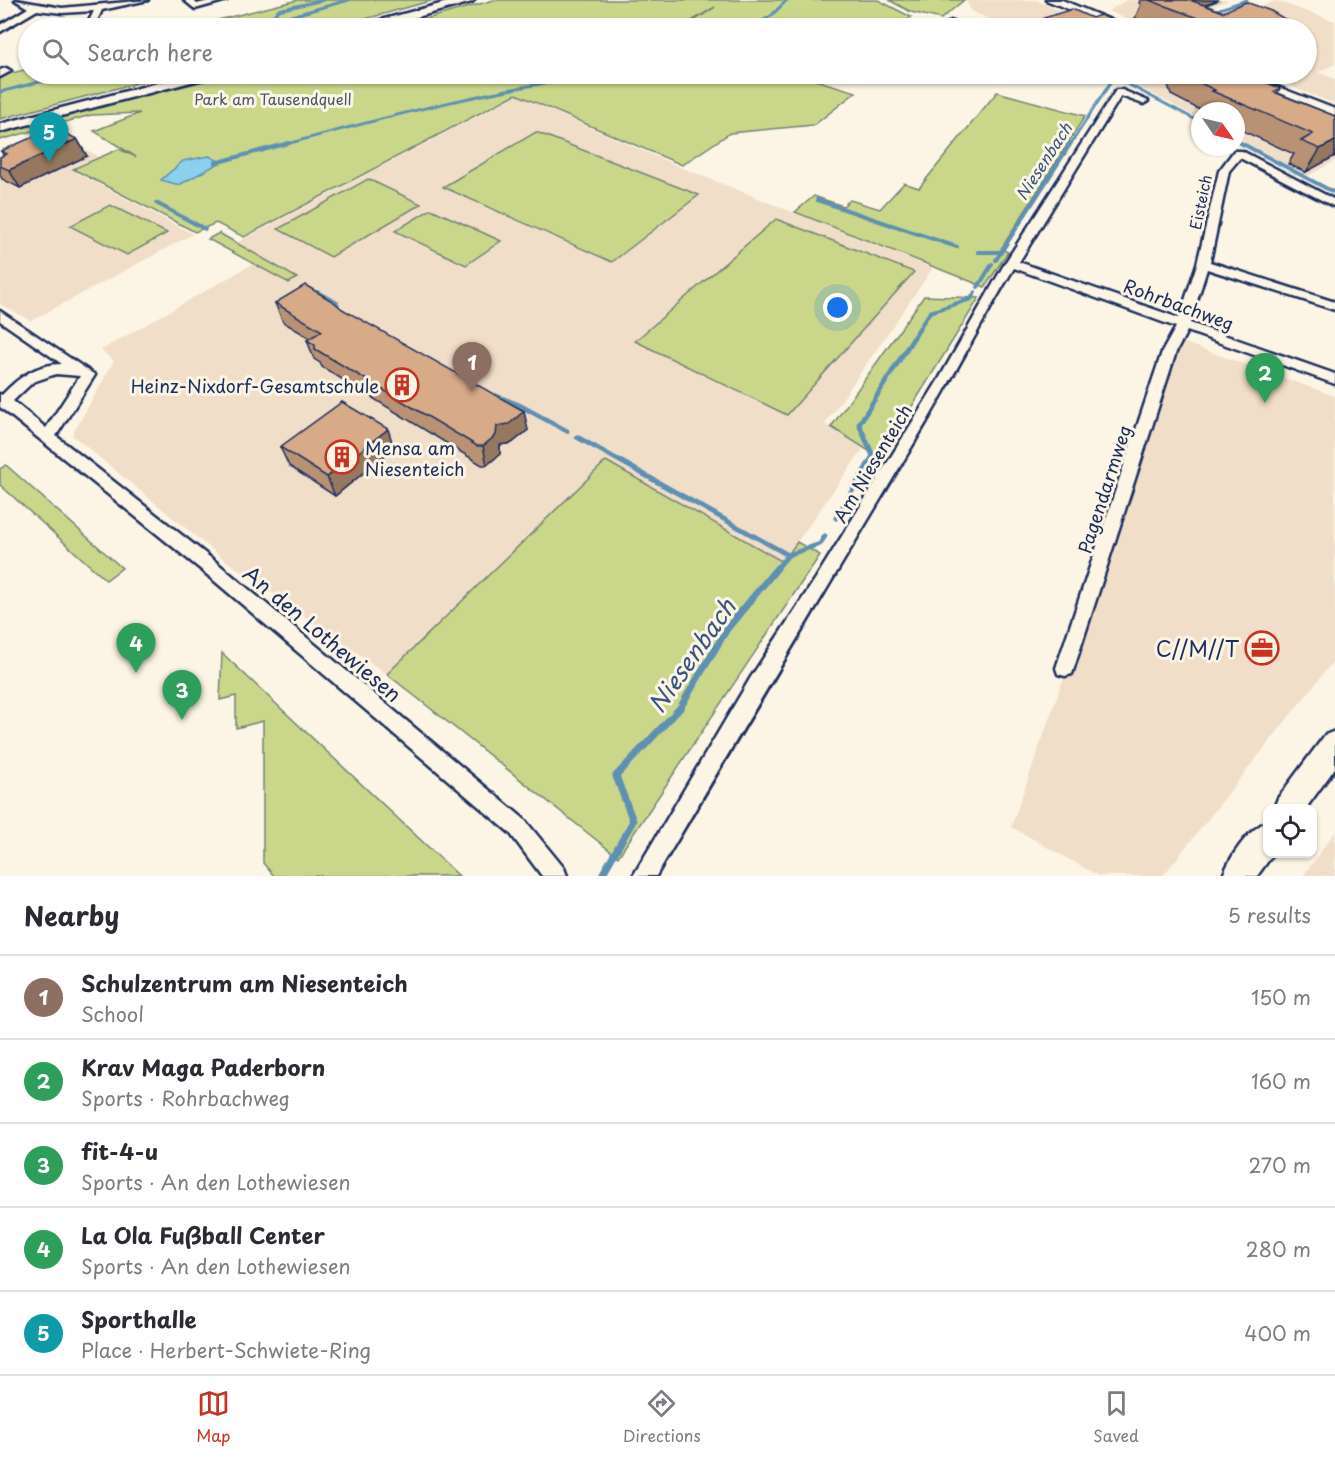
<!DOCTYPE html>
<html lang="en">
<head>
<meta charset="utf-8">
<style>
  :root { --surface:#fff; --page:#f7f7f7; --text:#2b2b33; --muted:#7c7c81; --line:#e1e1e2; --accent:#c8321e }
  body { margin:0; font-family:"Playpen Sans",sans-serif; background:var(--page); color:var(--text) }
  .controls { position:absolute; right:18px; bottom:18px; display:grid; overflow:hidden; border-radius:12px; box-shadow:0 2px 4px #0004 }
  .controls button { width:54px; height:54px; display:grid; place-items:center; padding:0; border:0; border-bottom:2px solid var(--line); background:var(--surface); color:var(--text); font:30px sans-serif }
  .compass { position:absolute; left:1191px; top:102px; width:54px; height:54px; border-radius:50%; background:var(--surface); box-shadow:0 2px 4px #0004; rotate:124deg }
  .you { position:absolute; left:838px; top:308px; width:21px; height:21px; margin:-15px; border:4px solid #fff; border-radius:50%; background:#1a73e8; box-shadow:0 0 0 9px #1a73e833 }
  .badge { display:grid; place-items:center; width:39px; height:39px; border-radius:50%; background:var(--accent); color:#fff; font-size:20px; font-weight:700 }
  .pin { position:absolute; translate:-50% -50px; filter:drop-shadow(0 2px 3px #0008) }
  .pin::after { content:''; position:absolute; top:32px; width:21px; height:18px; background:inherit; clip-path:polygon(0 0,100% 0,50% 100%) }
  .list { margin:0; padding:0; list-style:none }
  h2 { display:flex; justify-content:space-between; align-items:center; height:78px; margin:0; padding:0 24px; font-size:26px }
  h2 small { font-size:20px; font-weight:400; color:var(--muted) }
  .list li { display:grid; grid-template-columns:39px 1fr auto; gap:18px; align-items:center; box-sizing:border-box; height:84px; padding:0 24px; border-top:2px solid var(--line) }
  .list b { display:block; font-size:22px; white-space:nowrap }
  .list p { margin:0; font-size:20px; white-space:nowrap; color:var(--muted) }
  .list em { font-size:20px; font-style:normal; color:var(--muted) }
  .icon { flex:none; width:33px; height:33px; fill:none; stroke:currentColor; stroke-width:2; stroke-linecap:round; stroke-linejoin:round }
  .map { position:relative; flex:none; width:1335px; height:876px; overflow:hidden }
  .search { position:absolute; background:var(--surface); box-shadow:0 2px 4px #0004; left:18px; right:18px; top:18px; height:66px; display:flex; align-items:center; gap:15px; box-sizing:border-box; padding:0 21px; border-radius:33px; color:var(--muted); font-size:22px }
  .sheet { height:498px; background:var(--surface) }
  nav { display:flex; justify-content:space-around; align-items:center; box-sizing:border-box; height:84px; border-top:2px solid var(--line); background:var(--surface); font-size:16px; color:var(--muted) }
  nav a { display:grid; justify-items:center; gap:3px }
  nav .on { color:var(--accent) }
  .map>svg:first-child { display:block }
  .built { fill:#f1dec9 }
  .green { fill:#cad78a; stroke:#728374; stroke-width:1.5 }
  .water { fill:#8bd0ec; stroke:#5e90b3; stroke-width:1.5 }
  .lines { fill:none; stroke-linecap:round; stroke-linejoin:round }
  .stream-far3 { stroke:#5e90b3; stroke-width:3 }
  .stream-far2 { stroke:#5e90b3; stroke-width:4 }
  .stream-far1 { stroke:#5e90b3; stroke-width:5 }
  .stream { stroke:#5e90b3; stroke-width:7 }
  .street-casing { stroke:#1b2f5e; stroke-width:5 }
  .secondary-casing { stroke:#1b2f5e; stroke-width:5 }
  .street { fill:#fcf5e5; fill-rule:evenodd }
  .secondary { fill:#fcf5e5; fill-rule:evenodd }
  .wall { fill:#b99275; stroke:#1b2f5e; stroke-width:1.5 }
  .shaded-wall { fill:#96775f; stroke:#1b2f5e; stroke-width:1.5 }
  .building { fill:#d7aa88; stroke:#1b2f5e; stroke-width:1.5 }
  .labels { text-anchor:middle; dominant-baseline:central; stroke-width:6; stroke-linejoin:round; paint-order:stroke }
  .far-park-label { font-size:15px; fill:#475969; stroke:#fcf5e5 }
  .far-street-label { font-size:15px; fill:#1b2f5e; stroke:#fcf5e5 }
  .far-water-label { font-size:16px; font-style:italic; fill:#375782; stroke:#fcf5e5 }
  .street-label { font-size:18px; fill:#1b2f5e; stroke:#fcf5e5 }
  .poi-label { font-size:18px; fill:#1b2f5e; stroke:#fcf5e5; text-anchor:end }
  .near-street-label { font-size:21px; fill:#1b2f5e; stroke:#fcf5e5 }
  .near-poi-label { font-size:21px; fill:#1b2f5e; stroke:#fcf5e5; text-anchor:end }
  .near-water-label { font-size:24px; font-style:italic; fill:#375782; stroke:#fcf5e5 }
</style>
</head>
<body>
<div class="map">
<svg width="1335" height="876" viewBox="0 0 1335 876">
  <rect width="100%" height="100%" fill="#fcf5e5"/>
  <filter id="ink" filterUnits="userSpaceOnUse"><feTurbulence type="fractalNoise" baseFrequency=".0167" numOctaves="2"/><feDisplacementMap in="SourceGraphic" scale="12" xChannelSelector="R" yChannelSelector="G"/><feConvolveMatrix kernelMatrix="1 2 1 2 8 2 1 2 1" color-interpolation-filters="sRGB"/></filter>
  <g filter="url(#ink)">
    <!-- built -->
    <g class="built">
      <path d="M 966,0 L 1035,0 L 1102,28 L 1009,28 L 971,11 Z"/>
      <path d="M 1127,0 L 1229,0 L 1181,19 L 1237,15 L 1276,1 L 1335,21 L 1335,64 L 1318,72 L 1335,79 L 1335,104 L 1259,74 L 1306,74 L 1306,28 L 1148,28 L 1108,11 Z"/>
      <path d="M 1139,74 L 1214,74 L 1335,123 L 1335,161 L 1308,176 L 1236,138 L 1236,111 L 1200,111 L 1200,119 L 1132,83 Z"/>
      <path d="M 517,95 L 680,167 L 933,268 L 825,424 L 863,449 L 783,562 L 606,462 L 387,674 L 221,557 L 72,435 L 114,361 L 101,350 L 263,258 L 236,243 Z"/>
      <path d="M 62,137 L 100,157 L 72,170 L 193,234 L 31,321 L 0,304 L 0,163 Z"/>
      <path d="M 1182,342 L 1335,396 L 1335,659 L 1163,876 L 1099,876 L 1011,827 Z"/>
      <path d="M 1335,832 L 1335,876 L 1303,876 Z"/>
    </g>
    <!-- green -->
    <g class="green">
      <path d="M 298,0 L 434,0 L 333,28 L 186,28 Z"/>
      <path d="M 494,0 L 878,0 L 911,17 L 905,23 L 926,28 L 910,28 L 874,20 L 862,28 L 683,28 L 715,7 L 680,28 L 394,28 Z"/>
      <path d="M 889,0 L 964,0 L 941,19 L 911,12 Z"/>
      <path d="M 28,69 L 28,74 L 171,74 L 0,119 L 0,76 Z"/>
      <path d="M 232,74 L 808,74 L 805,77 L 856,92 L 814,125 L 730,133 L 682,165 L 516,94 L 244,237 L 216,223 L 195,232 L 73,169 L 119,149 L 136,157 L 94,131 L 140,113 L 91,115 L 0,140 L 0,132 Z"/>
      <path d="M 997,92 L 1085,116 L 1001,249 L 1008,252 L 985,287 L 795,212 L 814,196 L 843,206 L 850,200 L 880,209 L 904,183 L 919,188 Z"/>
      <path d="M 536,132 L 699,195 L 612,262 L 443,187 Z"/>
      <path d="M 368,179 L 421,204 L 331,257 L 278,229 Z"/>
      <path d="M 110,205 L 167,233 L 127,255 L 70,226 Z"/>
      <path d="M 431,209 L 501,241 L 466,265 L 395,231 Z"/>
      <path d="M 776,219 L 914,272 L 787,415 L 635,341 Z"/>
      <path d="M 219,233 L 297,278 L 289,283 L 208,239 Z"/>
      <path d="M 924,296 L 979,298 L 880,458 L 831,427 Z"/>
      <path d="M 606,461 L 783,562 L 797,542 L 820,555 L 618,857 L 387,674 Z"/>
      <path d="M 6,465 L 122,568 L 106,580 L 0,485 L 0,469 Z"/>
      <path d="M 222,653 L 459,876 L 274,876 L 263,863 L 263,721 L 236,728 L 236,696 L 220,700 Z"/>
    </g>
    <!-- water -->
    <path class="water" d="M 209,156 L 221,162 L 179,185 L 161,180 L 183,161 Z"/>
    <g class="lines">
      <!-- stream-far3 -->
      <g class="stream-far3">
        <path d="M 1211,12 L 1247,0"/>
        <path d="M 269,22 L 349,0"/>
        <path d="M 243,28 L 269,22 L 278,10 L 324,0"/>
        <path d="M 751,28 L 771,16 L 787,0"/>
        <path d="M 1114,77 L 1200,122"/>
        <path d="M 0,92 L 70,74"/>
        <path d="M 1236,141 L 1243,145"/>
        <path d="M 283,145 C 391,116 497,87 608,74"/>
        <path d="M 1070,145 L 1116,74"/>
      </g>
      <!-- stream-far2 -->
      <g class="stream-far2">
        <path d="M 1241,143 L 1335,193"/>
        <path d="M 215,163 L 289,143"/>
        <path d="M 817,200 L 957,247"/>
        <path d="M 156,203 L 205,229"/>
        <path d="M 978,252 L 1001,252"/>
        <path d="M 996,260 L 1071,143"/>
        <path d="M 978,287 L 992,264"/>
        <path d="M 317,292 L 337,303 L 339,310"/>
        <path d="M 918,330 L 930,312 L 971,299 L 975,292"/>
      </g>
      <!-- stream-far1 -->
      <g class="stream-far1">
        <path d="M 494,395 L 519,405 L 567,431"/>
        <path d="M 577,437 L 788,555"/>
        <path d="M 836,518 L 873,456 L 859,424 L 919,329"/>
        <path d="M 776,569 L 788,555 L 820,544 L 825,536"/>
      </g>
      <!-- stream -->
      <path class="stream" d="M 602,875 L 633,821 L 616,776 L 680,708 L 727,629 L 777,568"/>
      <defs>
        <g id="street">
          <path d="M 15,0 L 62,8 L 148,0 L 102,10 L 95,25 L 98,28 L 90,28 L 87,25 L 94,11 L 62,13 L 37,10 L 0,32 L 0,25 L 28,8 Z"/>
          <path d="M 184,0 L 193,0 L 197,4 L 213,0 L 227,0 L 195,9 Z"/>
          <path d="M 951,21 L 965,26 L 966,28 L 948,26 L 947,24 Z"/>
          <path d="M 6,68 L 11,71 L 0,77 L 0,70 Z"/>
          <path d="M 1116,90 L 1122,90 L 1148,101 L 1143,104 L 1121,96 L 1019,262 L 1179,318 L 1197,264 L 1219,171 L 1234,151 L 1242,151 L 1335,200 L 1335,207 L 1240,158 L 1229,171 L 1210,262 L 1335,302 L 1335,310 L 1207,269 L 1190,323 L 1335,374 L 1335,384 L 1187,331 L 1176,352 L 1074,668 L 1072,674 L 1065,676 L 1058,674 L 1056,668 L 1162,352 L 1176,327 L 1014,268 C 980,324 951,382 917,438 C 830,584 742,729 656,876 L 633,876 L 751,677 L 816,578 L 939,379 L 1005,263 Z"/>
          <path d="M 0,311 L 95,375 L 56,436 L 216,562 L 524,819 L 564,868 L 567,876 L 542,876 L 510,833 L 204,572 L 0,407 L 0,394 L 2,395 C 19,377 37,364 62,364 L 0,321 ZM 56,374 L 80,376 L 46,428 L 13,401 L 33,382 Z"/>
        </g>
        <g id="secondary">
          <path d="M 455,0 L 474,0 L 472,2 L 377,28 L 360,28 L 362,25 Z"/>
          <path d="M 1046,0 L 1062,0 L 1130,28 L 1115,28 Z"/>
          <path d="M 192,74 L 211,74 L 210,77 L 0,132 L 0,124 Z"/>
          <path d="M 1228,74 L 1244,74 L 1335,109 L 1335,118 L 1229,77 Z"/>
          <path d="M 1335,731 L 1335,768 L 1306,808 L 1274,808 L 1278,798 L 1325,735 Z"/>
          <path d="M 1268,821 L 1268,854 L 1273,854 L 1257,876 L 1223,876 C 1230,857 1248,829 1268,821 Z"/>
        </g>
      </defs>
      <!-- street casing -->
      <use href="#street" class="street-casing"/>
      <!-- secondary casing -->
      <use href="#secondary" class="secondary-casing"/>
      <!-- street -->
      <use href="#street" class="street"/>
      <!-- secondary -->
      <use href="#secondary" class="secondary"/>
    </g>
    <!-- wall -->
    <g class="wall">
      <path d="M 1140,0 L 1219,0 L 1205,5 L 1223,12 L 1297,28 L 1162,28 L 1135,18 L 1141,4 L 1139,3 Z"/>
      <path d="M 1044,18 L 1092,18 L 1130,27 L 1130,28 L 1041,28 Z"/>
      <path d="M 1168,74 L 1244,74 L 1280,88 L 1278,93 L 1335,116 L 1335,156 L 1306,172 L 1288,164 L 1294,154 L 1236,128 L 1236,111 L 1202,111 L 1171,95 L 1166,78 Z"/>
      <path d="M 1277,74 L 1291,74 L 1284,76 Z"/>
      <path d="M 77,139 L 87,156 L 20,188 L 2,179 L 0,175 L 0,157 L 4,156 L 1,151 Z"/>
      <path d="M 275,303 L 342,309 L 528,430 L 512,443 L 500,445 L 500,454 L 487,465 L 482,465 L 322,367 L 320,363 L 314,359 L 307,340 L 310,338 L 283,322 Z"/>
      <path d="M 280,447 L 394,448 L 335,496 L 289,466 Z"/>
    </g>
    <!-- shaded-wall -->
    <g class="shaded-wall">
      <path d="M 1183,0 L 1219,0 L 1185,13 Z"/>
      <path d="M 1076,23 L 1074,28 L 1065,28 L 1065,27 Z"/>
      <path d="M 1314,46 L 1306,61 L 1306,50 Z"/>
      <path d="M 77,139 L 87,156 L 20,188 L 9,170 Z"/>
      <path d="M 1335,141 L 1335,156 L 1306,172 L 1320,149 Z"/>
      <path d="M 524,411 L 528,430 L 512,443 L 500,445 L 500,454 L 487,465 L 483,446 L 497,426 Z"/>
      <path d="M 388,429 L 394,448 L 335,496 L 327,477 Z"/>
    </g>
    <!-- building -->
    <g class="building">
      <path d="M 1149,0 L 1190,0 L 1223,12 L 1246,2 L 1271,11 L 1290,22 L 1297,28 L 1225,28 Z"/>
      <path d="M 1072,9 L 1092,18 L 1100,15 L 1130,27 L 1128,28 L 1090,28 L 1076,23 L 1065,27 L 1044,18 Z"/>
      <path d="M 1306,38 L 1314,46 L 1306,50 Z"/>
      <path d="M 1182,74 L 1244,74 L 1280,88 L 1274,92 L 1335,116 L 1335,141 L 1320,149 L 1301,141 L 1313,134 L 1212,91 L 1215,90 Z"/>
      <path d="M 53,128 L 77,139 L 9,170 L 0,166 L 0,157 L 7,154 L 1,151 Z"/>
      <path d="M 305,285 L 334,302 L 342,309 L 524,411 L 509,424 L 497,426 L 496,435 L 483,446 L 477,446 L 315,349 L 315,345 L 307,340 L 322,331 L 275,303 Z"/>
      <path d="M 342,402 L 388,429 L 327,477 L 280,447 Z"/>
    </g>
  </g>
  <!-- icons -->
  <defs>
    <symbol id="building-ring" viewBox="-11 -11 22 22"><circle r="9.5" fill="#fcf5e5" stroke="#c8321e" stroke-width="1.5"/><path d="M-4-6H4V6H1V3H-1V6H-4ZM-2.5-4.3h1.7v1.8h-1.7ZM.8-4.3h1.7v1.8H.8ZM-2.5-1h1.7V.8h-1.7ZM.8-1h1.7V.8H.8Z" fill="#c8321e"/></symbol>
    <symbol id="office-ring" viewBox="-11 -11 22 22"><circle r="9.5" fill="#fcf5e5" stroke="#c8321e" stroke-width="1.5"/><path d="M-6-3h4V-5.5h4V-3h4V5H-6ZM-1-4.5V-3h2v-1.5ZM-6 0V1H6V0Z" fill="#c8321e"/></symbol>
  </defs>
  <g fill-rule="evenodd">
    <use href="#building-ring" x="383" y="366" width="38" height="38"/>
    <use href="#building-ring" x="323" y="438" width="38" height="38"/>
    <use href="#office-ring" x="1243" y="629" width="38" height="38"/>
  </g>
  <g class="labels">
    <!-- far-park labels -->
    <g class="far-park-label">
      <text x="273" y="98">Park am Tausendquell</text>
    </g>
    <!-- far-street labels -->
    <g class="far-street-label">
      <text transform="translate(1200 202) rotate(-78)">Eisteich</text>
    </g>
    <!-- far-water labels -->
    <g class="far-water-label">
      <text transform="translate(1043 161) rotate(-57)">Niesenbach</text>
    </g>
    <!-- street labels -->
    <g class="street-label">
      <text transform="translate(1179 304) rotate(20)">Rohrbachweg</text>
      <text transform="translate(872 463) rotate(-59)">Am Niesenteich</text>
      <text transform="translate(1104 489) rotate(-72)">Pagendarmweg</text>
    </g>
    <!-- poi labels -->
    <g class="poi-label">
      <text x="379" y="385">Heinz-Nixdorf-Gesamtschule</text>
      <text x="365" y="447" text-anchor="start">Mensa am<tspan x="365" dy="21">Niesenteich</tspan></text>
    </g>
    <!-- near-street labels -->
    <g class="near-street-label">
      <text transform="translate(323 633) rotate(40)">An den Lothewiesen</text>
    </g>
    <!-- near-poi labels -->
    <g class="near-poi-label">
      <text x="1239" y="648">C//M//T</text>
    </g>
    <!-- near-water labels -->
    <g class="near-water-label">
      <text transform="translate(691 655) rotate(-55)">Niesenbach</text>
    </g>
  </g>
</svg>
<div class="controls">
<button><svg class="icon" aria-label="locate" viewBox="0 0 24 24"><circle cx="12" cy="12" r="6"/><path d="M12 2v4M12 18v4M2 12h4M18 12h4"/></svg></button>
</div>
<svg class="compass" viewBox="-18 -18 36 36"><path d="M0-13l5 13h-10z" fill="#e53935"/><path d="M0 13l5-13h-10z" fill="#7c7c81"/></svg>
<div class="you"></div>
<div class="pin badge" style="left:472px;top:392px;background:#8d6e63">1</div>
<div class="pin badge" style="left:1265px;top:403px;background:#2e9e5b">2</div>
<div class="pin badge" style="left:182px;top:720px;background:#2e9e5b">3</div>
<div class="pin badge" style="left:136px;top:673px;background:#2e9e5b">4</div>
<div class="pin badge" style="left:49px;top:162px;background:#0f9aa8">5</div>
<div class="search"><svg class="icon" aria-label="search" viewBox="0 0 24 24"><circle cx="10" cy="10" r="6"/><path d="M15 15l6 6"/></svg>Search here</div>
</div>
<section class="sheet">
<h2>Nearby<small>5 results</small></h2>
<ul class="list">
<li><span class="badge" style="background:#8d6e63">1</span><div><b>Schulzentrum am Niesenteich</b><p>School</p></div><em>150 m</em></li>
<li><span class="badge" style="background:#2e9e5b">2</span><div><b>Krav Maga Paderborn</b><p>Sports · Rohrbachweg</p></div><em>160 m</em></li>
<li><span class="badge" style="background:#2e9e5b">3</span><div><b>fit-4-u</b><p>Sports · An den Lothewiesen</p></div><em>270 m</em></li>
<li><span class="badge" style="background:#2e9e5b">4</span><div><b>La Ola Fußball Center</b><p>Sports · An den Lothewiesen</p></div><em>280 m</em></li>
<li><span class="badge" style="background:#0f9aa8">5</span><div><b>Sporthalle</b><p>Place · Herbert-Schwiete-Ring</p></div><em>400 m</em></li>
</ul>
</section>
<nav>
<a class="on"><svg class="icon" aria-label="map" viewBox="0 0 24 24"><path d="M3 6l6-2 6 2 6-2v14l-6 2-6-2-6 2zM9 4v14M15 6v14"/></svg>Map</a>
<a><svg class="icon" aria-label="directions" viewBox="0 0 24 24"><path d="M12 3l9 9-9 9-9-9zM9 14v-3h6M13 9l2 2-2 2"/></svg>Directions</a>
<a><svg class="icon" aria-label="saved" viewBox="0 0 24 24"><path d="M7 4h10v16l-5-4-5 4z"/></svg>Saved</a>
</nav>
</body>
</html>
